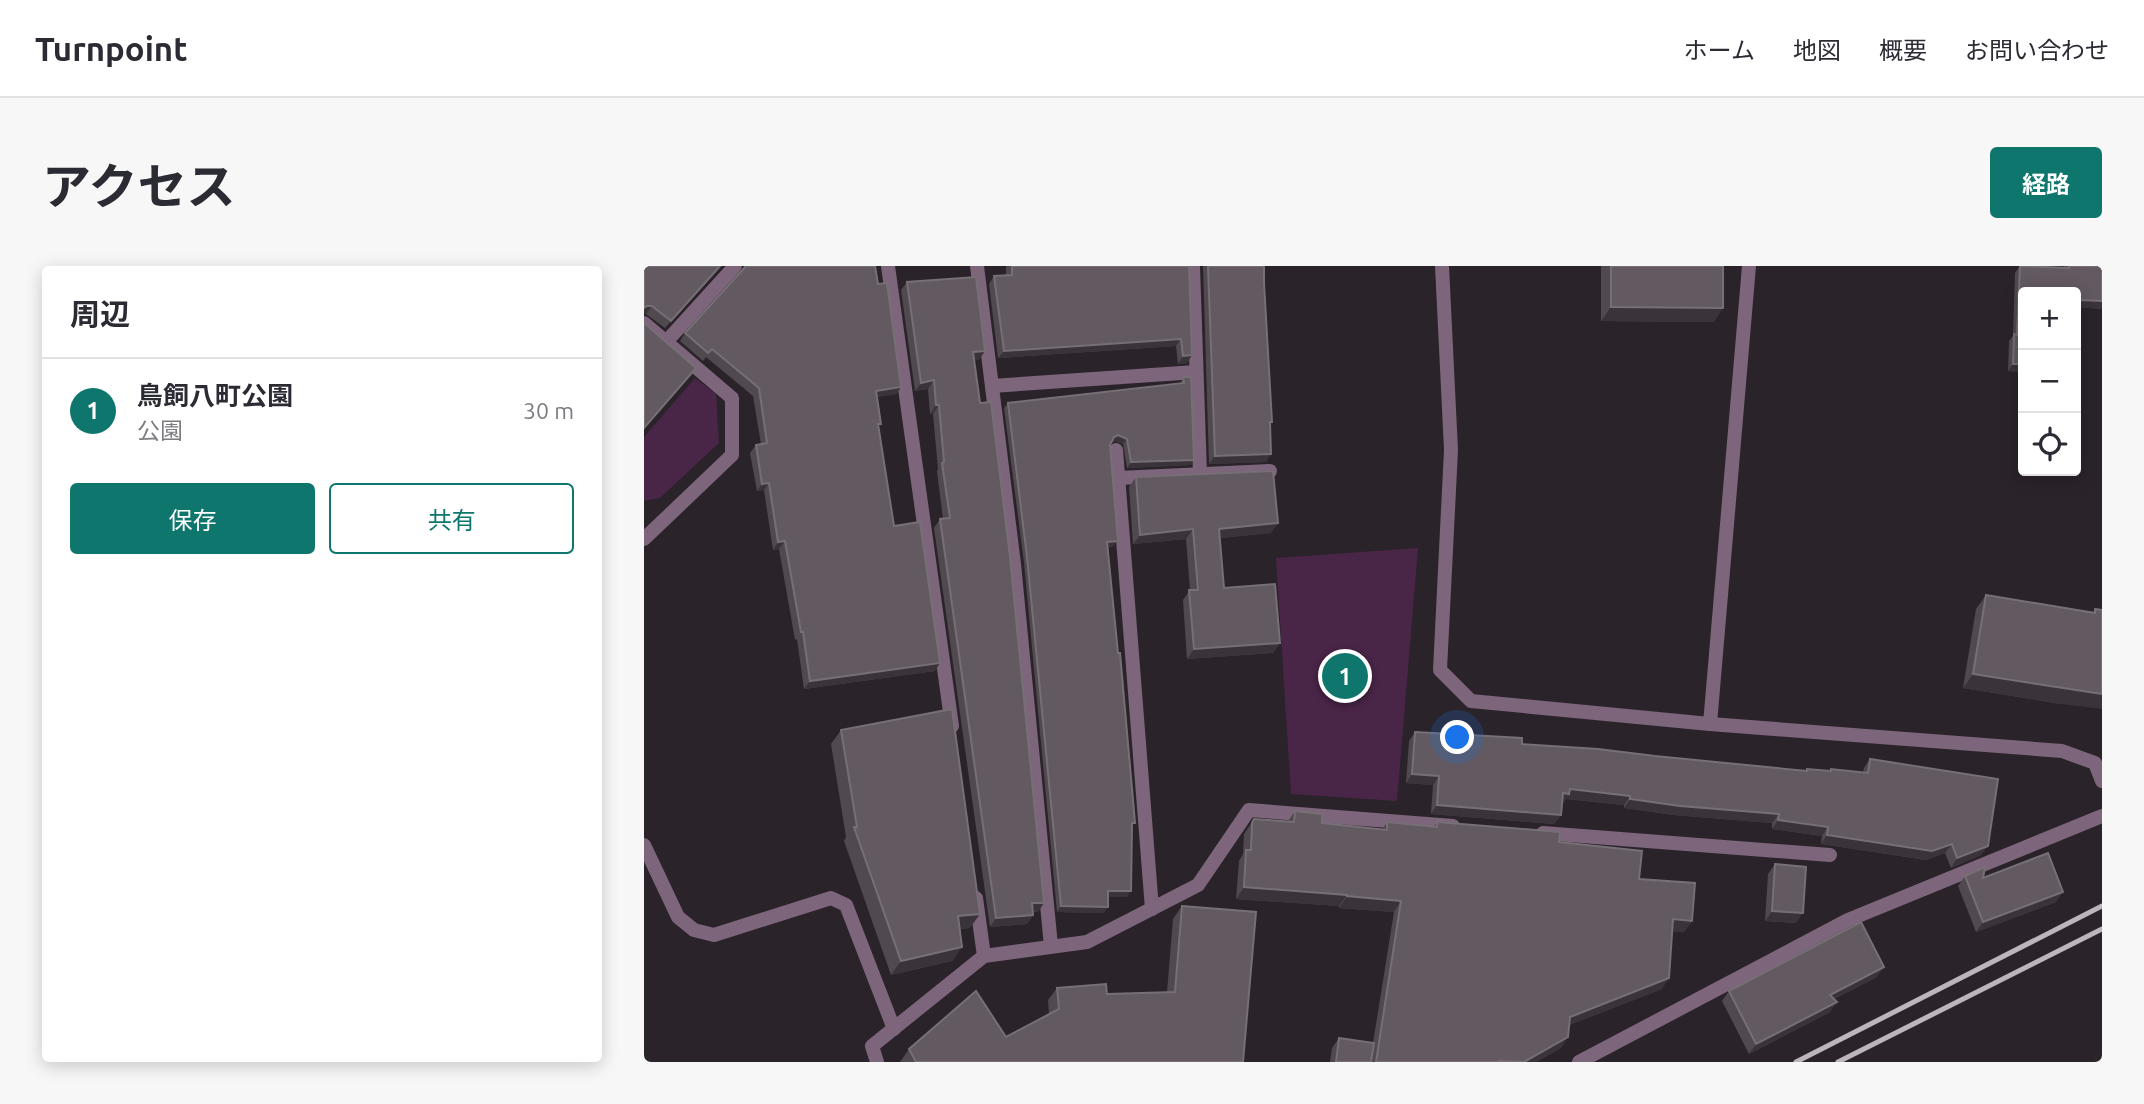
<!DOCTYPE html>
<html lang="ja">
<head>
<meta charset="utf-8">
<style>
  :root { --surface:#fff; --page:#f7f7f7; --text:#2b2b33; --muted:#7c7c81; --line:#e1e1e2; --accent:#0f766e }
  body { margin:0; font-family:Ubuntu,"Noto Sans JP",sans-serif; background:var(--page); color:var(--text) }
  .controls { position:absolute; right:21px; top:21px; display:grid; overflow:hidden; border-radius:7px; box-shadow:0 4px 18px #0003 }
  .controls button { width:63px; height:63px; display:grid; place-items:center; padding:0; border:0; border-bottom:2px solid var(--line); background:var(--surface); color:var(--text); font:35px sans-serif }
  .you { position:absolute; left:814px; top:472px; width:24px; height:24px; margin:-18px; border:5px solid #fff; border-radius:50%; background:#1a73e8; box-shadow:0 0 0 10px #1a73e833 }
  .badge { display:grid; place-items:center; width:46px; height:46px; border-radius:50%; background:var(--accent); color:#fff; font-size:23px; font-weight:700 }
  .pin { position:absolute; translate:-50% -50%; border:4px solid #fff; box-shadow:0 2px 7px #0006 }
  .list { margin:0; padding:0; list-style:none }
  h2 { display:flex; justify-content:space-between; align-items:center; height:91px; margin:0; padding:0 28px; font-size:30px }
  h2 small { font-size:23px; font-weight:400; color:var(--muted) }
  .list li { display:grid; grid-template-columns:46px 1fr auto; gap:21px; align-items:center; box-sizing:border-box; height:105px; padding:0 28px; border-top:2px solid var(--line) }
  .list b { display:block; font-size:26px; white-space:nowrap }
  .list p { margin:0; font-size:23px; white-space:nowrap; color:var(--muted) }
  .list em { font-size:23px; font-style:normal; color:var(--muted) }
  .actions { display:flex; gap:14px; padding:21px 28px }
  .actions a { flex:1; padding:16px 0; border:2px solid var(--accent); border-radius:7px; text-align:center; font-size:24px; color:var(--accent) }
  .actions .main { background:var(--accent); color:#fff }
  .icon { flex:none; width:38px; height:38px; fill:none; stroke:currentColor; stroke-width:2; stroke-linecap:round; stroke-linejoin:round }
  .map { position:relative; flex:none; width:1458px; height:796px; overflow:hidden; border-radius:7px }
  header { display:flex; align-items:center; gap:42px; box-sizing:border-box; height:98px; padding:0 35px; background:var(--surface); border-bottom:2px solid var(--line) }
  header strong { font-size:33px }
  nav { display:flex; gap:38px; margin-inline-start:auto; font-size:24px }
  .intro { display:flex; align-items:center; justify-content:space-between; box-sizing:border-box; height:168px; padding:0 42px }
  h1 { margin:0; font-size:49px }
  .button { padding:18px 32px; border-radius:7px; background:var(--accent); color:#fff; font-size:24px; font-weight:700 }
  main { display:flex; gap:42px; padding:0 42px }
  aside { flex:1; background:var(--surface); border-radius:7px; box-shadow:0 4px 18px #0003 }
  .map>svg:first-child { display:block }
  .green { fill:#492547 }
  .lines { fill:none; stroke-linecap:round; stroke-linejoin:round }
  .minor { stroke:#7d657b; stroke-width:14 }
  .rail { stroke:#bcb5bb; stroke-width:5 }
  .wall { fill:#514950 }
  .shaded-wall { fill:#3b333a }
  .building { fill:#625961; stroke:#776f76; stroke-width:2 }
</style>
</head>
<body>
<header>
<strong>Turnpoint</strong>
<nav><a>ホーム</a><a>地図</a><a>概要</a><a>お問い合わせ</a></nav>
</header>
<div class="intro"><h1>アクセス</h1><a class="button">経路</a></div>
<main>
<aside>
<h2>周辺<small></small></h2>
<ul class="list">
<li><span class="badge">1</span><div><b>鳥飼八町公園</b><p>公園</p></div><em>30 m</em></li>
</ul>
<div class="actions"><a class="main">保存</a><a>共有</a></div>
</aside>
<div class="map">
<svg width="1458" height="796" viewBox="0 0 1458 796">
  <rect width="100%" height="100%" fill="#2b232a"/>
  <!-- green -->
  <g class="green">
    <path d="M 51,112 L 72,128 L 75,177 L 16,232 L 0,235 L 0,171 Z"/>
    <path d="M 774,282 L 753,535 L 647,528 L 632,292 Z"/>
  </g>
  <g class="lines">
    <!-- minor -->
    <g class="minor">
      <path d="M 244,0 L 308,460"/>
      <path d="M 333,0 L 370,298 L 407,680"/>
      <path d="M 549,0 L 556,208"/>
      <path d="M 798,0 L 807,184 L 796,404 L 827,435 L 1066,458 L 1418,485 L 1451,497 L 1458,515"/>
      <path d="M 0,57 L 88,132 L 88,189 L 0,273"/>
      <path d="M 22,76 L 91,0"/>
      <path d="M 348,120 L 552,106"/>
      <path d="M 472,184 L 508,643"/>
      <path d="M 474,212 L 626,205"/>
      <path d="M 1066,458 L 1105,0"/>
      <path d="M 899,567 L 1186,589"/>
      <path d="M 0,579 L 34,651 L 50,664 L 70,669 L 187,632 L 202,639 L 250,763"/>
      <path d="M 332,632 L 340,690"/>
      <path d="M 233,796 L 228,780 L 340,690 L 443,676 L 554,619 L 605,544 L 809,560"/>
      <path d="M 935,796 L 1204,654 L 1458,550"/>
    </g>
    <!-- rail -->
    <g class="rail">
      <path d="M 1152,796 L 1458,640"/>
      <path d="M 1194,796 L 1458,663"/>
    </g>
  </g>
  <!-- wall -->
  <g class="wall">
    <path d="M 0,0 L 78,0 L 21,62 L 2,48 Z"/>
    <path d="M 100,0 L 231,0 L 234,18 L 257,121 L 252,128 L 233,131 L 235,161 L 250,260 L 291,405 L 160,423 L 153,373 L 151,374 L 135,283 L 129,284 L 120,224 L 113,225 L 106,187 L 112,179 L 117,178 L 109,130 L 62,91 L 59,95 L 36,75 L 41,67 L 99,4 Z"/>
    <path d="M 362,0 L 545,0 L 548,89 L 543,97 L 534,98 L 532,80 L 354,92 L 345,18 L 350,10 L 362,9 Z"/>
    <path d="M 559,0 L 620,0 L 620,17 L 628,156 L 626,159 L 622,196 L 565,198 Z"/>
    <path d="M 957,0 L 1079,0 L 1070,56 L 957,55 Z"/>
    <path d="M 1376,0 L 1420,1 L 1420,0 L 1458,0 L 1458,43 L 1435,41 L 1432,26 L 1379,106 L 1364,105 L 1365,75 L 1369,70 L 1371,7 Z"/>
    <path d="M 263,16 L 335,94 L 330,94 L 394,646 L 389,646 L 389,649 L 383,658 L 346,661 L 290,262 L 296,253 L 299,253 L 293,205 L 294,203 L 289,148 L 286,148 L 284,123 L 271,125 L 257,24 Z"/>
    <path d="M 539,111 L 550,194 L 546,199 L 483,202 L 479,178 L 471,175 L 468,176 L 466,179 L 470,280 L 464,281 L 488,561 L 483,631 L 464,631 L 460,647 L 413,646 L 380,297 L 360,142 L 364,137 L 536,118 Z"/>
    <path d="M 492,211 L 627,267 L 576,272 L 580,322 L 636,377 L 629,387 L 543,393 L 539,334 L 546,324 L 542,273 L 489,278 L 485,221 Z"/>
    <path d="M 1342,329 L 1449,346 L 1451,343 L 1458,344 L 1417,438 L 1319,422 L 1332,343 Z"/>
    <path d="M 197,464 L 326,662 L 316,663 L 318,681 L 308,695 L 247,709 L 200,575 L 202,571 L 187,478 Z"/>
    <path d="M 771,466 L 878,478 L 1162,505 L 1163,503 L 1186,505 L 1187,503 L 1219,506 L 1220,502 L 1226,493 L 1337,589 L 1307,602 L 1301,587 L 1282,594 L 1177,578 L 1178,570 L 1128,563 L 1128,557 L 1030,549 L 980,542 L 980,539 L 922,533 L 919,537 L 918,537 L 917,549 L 910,558 L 787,548 L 789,519 L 762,517 L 765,475 Z"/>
    <path d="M 651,545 L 678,557 L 738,564 L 743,556 L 790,561 L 793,556 L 915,576 L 995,613 L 1048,655 L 1040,666 L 1029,665 L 1018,723 L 925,759 L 917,782 L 892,796 L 686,796 L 688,782 L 695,772 L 729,777 L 750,646 L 695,642 L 695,640 L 592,633 L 595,595 L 599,588 L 600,568 L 610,553 L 644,555 Z"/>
    <path d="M 1131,598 L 1152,657 L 1121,655 L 1124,608 Z"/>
    <path d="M 1321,610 L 1412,636 L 1332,666 L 1314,620 Z"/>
    <path d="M 538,640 L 599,796 L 256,796 L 265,783 L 362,771 L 405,748 L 404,734 L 413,722 L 463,728 L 523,726 L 529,653 Z"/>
    <path d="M 1233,711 L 1190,733 L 1186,746 L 1105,788 L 1078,735 L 1085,725 Z"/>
  </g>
  <!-- shaded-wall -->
  <g class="shaded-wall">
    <path d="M 76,0 L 78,0 L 21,62 L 27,55 Z"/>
    <path d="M 1435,34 L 1458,35 L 1458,43 L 1432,41 Z"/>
    <path d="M 3,40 L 8,40 L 2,48 L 0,48 L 0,42 Z"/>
    <path d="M 967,41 L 1079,42 L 1070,56 L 957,55 Z"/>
    <path d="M 537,73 L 532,80 L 354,92 L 360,85 Z"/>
    <path d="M 341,85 L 335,94 L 323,94 L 329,86 Z"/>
    <path d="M 548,89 L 543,97 L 534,98 L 539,90 Z"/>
    <path d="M 1369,98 L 1379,98 L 1379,106 L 1364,105 Z"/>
    <path d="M 52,102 L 47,109 L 0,163 L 0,162 Z"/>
    <path d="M 290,114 L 284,123 L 271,125 L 277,117 Z"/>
    <path d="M 257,121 L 252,128 L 227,132 L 232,125 Z"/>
    <path d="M 292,139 L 295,139 L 289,148 L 286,148 Z"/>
    <path d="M 474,169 L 483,173 L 479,178 L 471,175 L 466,177 L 470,171 Z"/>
    <path d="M 627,188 L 622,196 L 565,198 L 571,190 Z"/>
    <path d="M 550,194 L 546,199 L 483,202 L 487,196 Z"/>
    <path d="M 125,217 L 120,224 L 113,225 L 118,218 Z"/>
    <path d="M 634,257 L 627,267 L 568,273 L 575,263 Z"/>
    <path d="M 549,263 L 542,273 L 489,278 L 496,269 Z"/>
    <path d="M 141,275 L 135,283 L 129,284 L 134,276 Z"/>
    <path d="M 474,275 L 470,280 L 460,281 L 463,276 Z"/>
    <path d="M 636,377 L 629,387 L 543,393 L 550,383 Z"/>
    <path d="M 296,397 L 291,405 L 160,423 L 166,415 Z"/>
    <path d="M 1329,408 L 1458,428 L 1458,443 L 1417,438 L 1319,422 Z"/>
    <path d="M 768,508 L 795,510 L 789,519 L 762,517 Z"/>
    <path d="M 926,523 L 986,530 L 980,539 L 922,533 L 919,537 L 912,536 L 919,527 Z"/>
    <path d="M 986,533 L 1135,548 L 1128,557 L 1030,549 L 980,542 Z"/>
    <path d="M 793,539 L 917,549 L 910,558 L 787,548 Z"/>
    <path d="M 1134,554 L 1184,561 L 1178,570 L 1128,563 Z"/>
    <path d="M 1183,569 L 1308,578 L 1301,587 L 1282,594 L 1177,578 Z"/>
    <path d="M 1344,580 L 1337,589 L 1307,602 L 1313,592 Z"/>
    <path d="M 600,621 L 703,629 L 695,640 L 592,633 Z"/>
    <path d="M 464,625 L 487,625 L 483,631 L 461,631 Z"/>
    <path d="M 1419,626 L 1412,636 L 1332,666 L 1339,656 Z"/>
    <path d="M 703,630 L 757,635 L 750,646 L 695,642 Z"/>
    <path d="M 388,637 L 400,637 L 394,646 L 382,645 Z"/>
    <path d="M 417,640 L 464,641 L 460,647 L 413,646 Z"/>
    <path d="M 1128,645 L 1159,647 L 1152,657 L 1121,655 Z"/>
    <path d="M 336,648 L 326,662 L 304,664 L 314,650 Z"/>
    <path d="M 389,649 L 383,658 L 346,661 L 352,652 Z"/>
    <path d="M 1029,653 L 1048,655 L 1040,666 L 1021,665 Z"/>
    <path d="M 318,681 L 308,695 L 247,709 L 257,695 Z"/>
    <path d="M 1240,701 L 1233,711 L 1179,739 L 1186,729 Z"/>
    <path d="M 1025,712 L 1018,723 L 918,762 L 926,751 Z"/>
    <path d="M 1193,736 L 1186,746 L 1105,788 L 1112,778 Z"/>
    <path d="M 924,771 L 917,782 L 892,796 L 880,796 Z"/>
  </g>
  <!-- building -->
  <g class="building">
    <path d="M 0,0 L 76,0 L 27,55 L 8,40 L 3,40 L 0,42 Z"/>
    <path d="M 102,0 L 231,0 L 234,18 L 243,17 L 257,121 L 232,125 L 237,158 L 234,158 L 250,260 L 276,256 L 296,397 L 166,415 L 159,366 L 157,366 L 141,275 L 134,276 L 125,217 L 118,218 L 112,179 L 123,177 L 115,122 L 68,83 L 64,87 L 41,67 Z"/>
    <path d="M 368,0 L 545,0 L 548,89 L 539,90 L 537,73 L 360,85 L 350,10 L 368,9 Z"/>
    <path d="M 564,0 L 620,0 L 620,17 L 628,156 L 626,156 L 627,188 L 571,190 Z"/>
    <path d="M 967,0 L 1079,0 L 1079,42 L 967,41 Z"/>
    <path d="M 1376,0 L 1425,2 L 1425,0 L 1458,0 L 1458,35 L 1435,34 L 1434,43 L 1432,43 L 1432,26 L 1379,26 L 1379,98 L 1369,98 L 1370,68 L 1373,69 Z"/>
    <path d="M 332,11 L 341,85 L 329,86 L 336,137 L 347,136 L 366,291 L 400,637 L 388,637 L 389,649 L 352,652 L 296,253 L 306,252 L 298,197 L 300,196 L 295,139 L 292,139 L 290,114 L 277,117 L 263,16 Z"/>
    <path d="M 0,57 L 52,102 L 0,162 Z"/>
    <path d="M 539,111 L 547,111 L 550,194 L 487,196 L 483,173 L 474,169 L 470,171 L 466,179 L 474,275 L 463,276 L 474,387 L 476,387 L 491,557 L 488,557 L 487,625 L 464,625 L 464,641 L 417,640 L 383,291 L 364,137 L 540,117 Z"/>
    <path d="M 629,205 L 634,257 L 575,263 L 580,322 L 631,318 L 636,377 L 550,383 L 545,324 L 554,324 L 549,263 L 496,269 L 492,211 Z"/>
    <path d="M 1342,329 L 1451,347 L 1451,343 L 1458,344 L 1458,428 L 1329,408 Z"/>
    <path d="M 308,443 L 336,648 L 314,650 L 318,681 L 257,695 L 210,561 L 213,561 L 197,464 Z"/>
    <path d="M 771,466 L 878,472 L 878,478 L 954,483 L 1011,490 L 1163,505 L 1163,503 L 1187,505 L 1187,503 L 1224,507 L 1226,493 L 1354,513 L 1344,580 L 1313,592 L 1308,578 L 1288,585 L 1183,569 L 1184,561 L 1134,554 L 1135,548 L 1036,540 L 986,533 L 986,530 L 926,523 L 925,528 L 919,527 L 917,549 L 793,539 L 795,510 L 768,508 Z"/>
    <path d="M 651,545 L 678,548 L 678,557 L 743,564 L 743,556 L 793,561 L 793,556 L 916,566 L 915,576 L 998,585 L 995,613 L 1051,617 L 1048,655 L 1029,653 L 1025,712 L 926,751 L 924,771 L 880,796 L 855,795 L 855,796 L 732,796 L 757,635 L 703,630 L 703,629 L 600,621 L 602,584 L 607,584 L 608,557 L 610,553 L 650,556 Z"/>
    <path d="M 1404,587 L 1419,626 L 1339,656 L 1321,610 L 1341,601 L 1339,612 Z"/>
    <path d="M 1131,598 L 1162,601 L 1159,647 L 1128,645 Z"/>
    <path d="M 538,640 L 612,646 L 599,796 L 272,796 L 265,783 L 332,725 L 362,771 L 415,743 L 413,722 L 462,718 L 463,728 L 531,726 Z"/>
    <path d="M 1217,656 L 1240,701 L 1186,729 L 1193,736 L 1112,778 L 1085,725 Z"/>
    <path d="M 695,772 L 730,777 L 727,796 L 692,796 Z"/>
  </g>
</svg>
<div class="controls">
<button>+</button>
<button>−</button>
<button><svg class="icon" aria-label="locate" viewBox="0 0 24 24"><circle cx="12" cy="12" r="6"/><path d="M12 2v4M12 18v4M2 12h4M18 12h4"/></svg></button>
</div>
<div class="you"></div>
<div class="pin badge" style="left:701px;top:410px">1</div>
</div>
</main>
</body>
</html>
